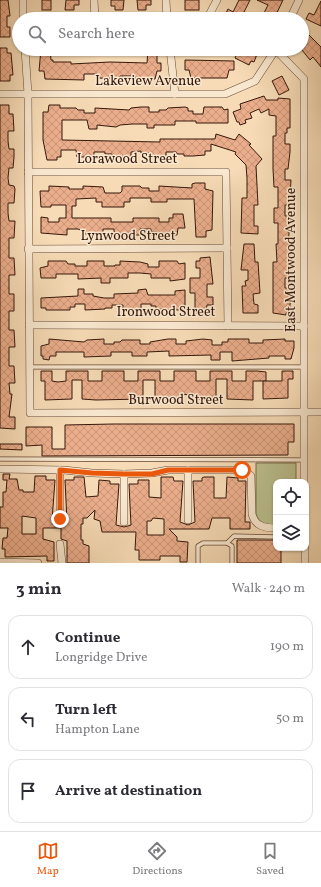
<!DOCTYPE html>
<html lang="en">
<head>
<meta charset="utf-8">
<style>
  :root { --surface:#fff; --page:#f2f2f3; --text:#2b2b33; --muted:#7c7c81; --line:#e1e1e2; --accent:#ea580c }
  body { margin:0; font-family:Vollkorn,serif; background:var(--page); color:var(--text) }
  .controls { position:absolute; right:12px; bottom:12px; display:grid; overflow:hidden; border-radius:8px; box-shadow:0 1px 3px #0004 }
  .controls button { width:36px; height:36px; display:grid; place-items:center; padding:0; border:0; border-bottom:1px solid var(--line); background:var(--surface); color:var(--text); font:20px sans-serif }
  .stop { position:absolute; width:12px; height:12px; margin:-9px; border:3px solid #ea580c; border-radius:50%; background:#fff }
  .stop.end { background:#ea580c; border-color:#fff; box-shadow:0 1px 4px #0008 }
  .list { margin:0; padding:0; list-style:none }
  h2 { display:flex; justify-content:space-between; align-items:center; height:52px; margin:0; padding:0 16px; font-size:17px }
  h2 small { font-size:13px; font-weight:400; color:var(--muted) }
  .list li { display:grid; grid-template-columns:26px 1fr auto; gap:12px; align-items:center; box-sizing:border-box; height:64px; margin:0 8px 8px; padding:0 8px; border:1px solid var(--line); border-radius:12px }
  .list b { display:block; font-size:15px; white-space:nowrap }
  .list p { margin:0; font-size:13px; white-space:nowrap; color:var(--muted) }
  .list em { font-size:13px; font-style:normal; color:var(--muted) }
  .icon { flex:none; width:22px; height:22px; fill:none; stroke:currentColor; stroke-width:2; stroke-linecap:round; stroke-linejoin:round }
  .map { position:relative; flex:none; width:321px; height:563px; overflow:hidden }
  .search { position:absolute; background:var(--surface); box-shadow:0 1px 3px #0004; left:12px; right:12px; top:12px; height:44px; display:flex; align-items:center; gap:10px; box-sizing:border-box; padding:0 14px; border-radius:22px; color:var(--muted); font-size:15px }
  .sheet { height:268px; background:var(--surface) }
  nav { display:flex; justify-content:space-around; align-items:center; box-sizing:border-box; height:56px; border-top:1px solid var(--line); background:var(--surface); font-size:11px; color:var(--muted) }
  nav a { display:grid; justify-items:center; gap:2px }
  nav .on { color:var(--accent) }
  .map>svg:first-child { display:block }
  .green { fill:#bbc08f; stroke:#786c4c }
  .building { fill:url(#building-cross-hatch); stroke:#36170a; fill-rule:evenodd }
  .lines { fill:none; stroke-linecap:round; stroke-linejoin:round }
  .service-casing { stroke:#664835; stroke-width:5 }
  .minor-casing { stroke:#664835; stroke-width:8 }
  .service { stroke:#f9e8d0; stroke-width:3.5 }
  .minor { stroke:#f9e8d0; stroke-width:7 }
  .route { stroke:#ea580c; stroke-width:5 }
  .labels { text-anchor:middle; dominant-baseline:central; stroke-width:3; stroke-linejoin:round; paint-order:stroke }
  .street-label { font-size:14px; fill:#36170a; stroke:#f9e8d0 }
</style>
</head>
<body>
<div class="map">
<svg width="321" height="563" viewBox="0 0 321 563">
  <defs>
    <pattern id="building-cross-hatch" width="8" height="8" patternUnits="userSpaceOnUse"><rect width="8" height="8" fill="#ebae8c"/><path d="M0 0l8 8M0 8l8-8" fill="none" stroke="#ca9577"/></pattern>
  </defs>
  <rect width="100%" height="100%" fill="#f6dbb6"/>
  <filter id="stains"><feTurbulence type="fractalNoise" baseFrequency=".005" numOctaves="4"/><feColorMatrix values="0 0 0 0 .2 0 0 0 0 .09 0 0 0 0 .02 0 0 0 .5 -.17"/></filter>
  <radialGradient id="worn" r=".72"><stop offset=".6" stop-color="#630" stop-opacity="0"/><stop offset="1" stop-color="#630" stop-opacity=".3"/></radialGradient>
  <!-- green -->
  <path class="green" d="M 256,463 L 296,463 L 296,482 L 276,482 L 276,525 C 267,525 260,525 256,515 Z"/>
  <!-- building -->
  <g class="building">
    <path d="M 0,0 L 8,0 L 10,16 L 7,16 L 7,27 L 10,27 L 10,37 L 0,37 Z"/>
    <rect x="42" y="0" width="9" height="10"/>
    <path d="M 66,0 L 79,0 L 79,5 L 74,5 L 74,10 L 65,10 Z"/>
    <path d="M 111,0 L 124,0 L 123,10 L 115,10 L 115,6 L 111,6 Z"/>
    <path d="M 137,0 L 151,0 L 151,5 L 146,5 L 146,10 L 138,10 Z"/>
    <rect x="185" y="0" width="14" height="10"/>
    <path d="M 239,0 L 250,0 L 244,12 L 259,19 L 223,19 L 228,9 L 233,12 Z"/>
    <path d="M 257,0 L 283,0 L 274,19 L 261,19 L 268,5 Z"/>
    <path d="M 321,1 L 321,26 L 306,19 L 309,13 L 314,15 Z"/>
    <path d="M 302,28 L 321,47 L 321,67 L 313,57 L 310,60 L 302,50 Z"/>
    <path d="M 0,48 L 7,48 L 7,53 L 11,53 L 13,75 L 10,75 L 10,81 L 0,81 Z"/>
    <path d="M 41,49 L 50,49 L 51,60 L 53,60 L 53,62 L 71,62 L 71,64 L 110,62 L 147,63 L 148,49 L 157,49 L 157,63 L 161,63 L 161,71 L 157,71 L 155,79 L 135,79 L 135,76 L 120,76 L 120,79 L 99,78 L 97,74 L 84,74 L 84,80 L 45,79 L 44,71 L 39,71 Z"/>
    <path d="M 239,49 L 259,49 L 254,62 L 251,61 L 249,65 L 235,58 Z"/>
    <path d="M 185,60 L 234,61 L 234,70 L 229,70 L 227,78 L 191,78 L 189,70 L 185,70 Z"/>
    <path d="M 282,76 L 289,90 L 279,95 L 272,81 Z"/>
    <path d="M 264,96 L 266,100 L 278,100 L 278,98 L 290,99 L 290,128 L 287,128 L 287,133 L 285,133 L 285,144 L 290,144 L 290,152 L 288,169 L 285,169 L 285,180 L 291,180 L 290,197 L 288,198 L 288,205 L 285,205 L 285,216 L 290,216 L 288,249 L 290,249 L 291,260 L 288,278 L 285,278 L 285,288 L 291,288 L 291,296 L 289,313 L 286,313 L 286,315 L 273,313 L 273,262 L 277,262 L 276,244 L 278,244 L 278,223 L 274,223 L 274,208 L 278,208 L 278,187 L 274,187 L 273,169 L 273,136 L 276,136 L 276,116 L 269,115 L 269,109 L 261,113 L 259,109 L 250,113 L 252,118 L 245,120 L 246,123 L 240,125 L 239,122 L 237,122 L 233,112 L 241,109 L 240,104 Z"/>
    <path d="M 0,105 L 9,105 L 9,114 L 13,114 L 14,131 L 8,131 L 8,141 L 9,149 L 14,149 L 14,157 L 13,168 L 9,168 L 8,178 L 9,185 L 14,186 L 15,189 L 14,203 L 8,203 L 8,213 L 9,221 L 15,221 L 14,238 L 9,238 L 9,258 L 14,258 L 15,275 L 9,275 L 9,294 L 14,294 L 14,311 L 9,311 L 9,330 L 14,330 L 15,347 L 9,347 L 9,366 L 14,366 L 15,383 L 9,383 L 10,394 L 12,394 L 9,417 L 15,417 L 15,429 L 0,428 Z"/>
    <path d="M 49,105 L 60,105 L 60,108 L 76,108 L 78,110 L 84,110 L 84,113 L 95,113 L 95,108 L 129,110 L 131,108 L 141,107 L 149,107 L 149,112 L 159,112 L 159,110 L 166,110 L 168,108 L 185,107 L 188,108 L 188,111 L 193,111 L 193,114 L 203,114 L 204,107 L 222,107 L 224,110 L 228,109 L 228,123 L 196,123 L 196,121 L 175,121 L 175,125 L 154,125 L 154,128 L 147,128 L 147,124 L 132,124 L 120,125 L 116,127 L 97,125 L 97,129 L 89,129 L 87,120 L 62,120 L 62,140 L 160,142 L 160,139 L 215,139 L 216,134 L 235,140 L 239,134 L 251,144 L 249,145 L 262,159 L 256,166 L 258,205 L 254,205 L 254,226 L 258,226 L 258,234 L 241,233 L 242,198 L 247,198 L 247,178 L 246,165 L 235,154 L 236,152 L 211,144 L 211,151 L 205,151 L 205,155 L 193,156 L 184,156 L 184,154 L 177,154 L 176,152 L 166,152 L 166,157 L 149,156 L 149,153 L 141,153 L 141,151 L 131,152 L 131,157 L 113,156 L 112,154 L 105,154 L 105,152 L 94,152 L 94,157 L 77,157 L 76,150 L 61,150 L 61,157 L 57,157 L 57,160 L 47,160 L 43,140 L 43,112 L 48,112 Z"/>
    <path d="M 195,183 L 205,183 L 205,189 L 213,191 L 212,230 L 206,231 L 206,237 L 196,237 L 194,199 L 167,199 L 167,202 L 151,202 L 151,198 L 130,198 L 130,202 L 124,202 L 124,207 L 102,207 L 102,202 L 96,202 L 96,198 L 76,199 L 76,206 L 72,206 L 72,218 L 111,218 L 111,222 L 133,222 L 133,218 L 159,218 L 159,222 L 169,222 L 169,218 L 173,218 L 173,214 L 183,214 L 185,228 L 178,228 L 177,235 L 157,234 L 157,232 L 151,232 L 151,229 L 140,229 L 140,235 L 123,235 L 114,232 L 114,229 L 103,229 L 103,234 L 83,234 L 83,231 L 78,229 L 67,229 L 67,235 L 41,233 L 41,217 L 48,218 L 48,222 L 59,222 L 59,218 L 66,218 L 66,205 L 51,205 L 51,207 L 41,207 L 40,191 L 49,191 L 49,186 L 69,187 L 69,189 L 83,189 L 83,186 L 103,187 L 105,193 L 120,193 L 122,191 L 122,186 L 140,186 L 142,188 L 149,188 L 149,191 L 159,191 L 159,186 L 192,188 L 192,184 Z"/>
    <path d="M 244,244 L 254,244 L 255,262 L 258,262 L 260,293 L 253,294 L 254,304 L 258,305 L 258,313 L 243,313 L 242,286 L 246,286 L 245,281 L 248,280 L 248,270 L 241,270 Z"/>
    <path d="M 210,257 L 213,284 L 207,284 L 207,297 L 213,297 L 213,305 L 207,305 L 206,313 L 195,313 L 195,293 L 190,293 L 190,278 L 200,278 L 200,268 L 196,268 L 196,261 L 200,261 L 200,258 Z"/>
    <path d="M 48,261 L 66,261 L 68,264 L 75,264 L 75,266 L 87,266 L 87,261 L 104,261 L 104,266 L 115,266 L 115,265 L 120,265 L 120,261 L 140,262 L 148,264 L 148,267 L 159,267 L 159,261 L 177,261 L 179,264 L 185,263 L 185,279 L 170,281 L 170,278 L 151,278 L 151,274 L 140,273 L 128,273 L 128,278 L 110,278 L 110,283 L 101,283 L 101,278 L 78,279 L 78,274 L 56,274 L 56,278 L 41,278 L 40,268 L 48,266 Z"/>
    <path d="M 78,289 L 84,289 L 84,294 L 93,294 L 93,296 L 104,298 L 114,298 L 114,294 L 138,293 L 138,290 L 146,289 L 148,295 L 175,295 L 175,291 L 185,290 L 185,308 L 180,308 L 180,310 L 156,309 L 156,306 L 151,306 L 151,304 L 141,304 L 141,309 L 123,310 L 123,305 L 112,305 L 112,308 L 105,308 L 105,309 L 85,310 L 85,304 L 75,304 L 75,307 L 70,307 L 70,310 L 46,310 L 46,308 L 41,308 L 41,298 L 78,296 Z"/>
    <path d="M 49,339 L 84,342 L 87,340 L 104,339 L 104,344 L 114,344 L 114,342 L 120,342 L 122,340 L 140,340 L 140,344 L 150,344 L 150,342 L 168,339 L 176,339 L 176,344 L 186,344 L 186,341 L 203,339 L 212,340 L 212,345 L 222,345 L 222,342 L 228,342 L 228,339 L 249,339 L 249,343 L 263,343 L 263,340 L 285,339 L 285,341 L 294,341 L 294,348 L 291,359 L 285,359 L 285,356 L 269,356 L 269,358 L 232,361 L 232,352 L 220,352 L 220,360 L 211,360 L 211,355 L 169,356 L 169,351 L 147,352 L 147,356 L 132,356 L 132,352 L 111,352 L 111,356 L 84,357 L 84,352 L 56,352 L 56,356 L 50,356 L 49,360 L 43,359 L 43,356 L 41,356 L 41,346 L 49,344 Z"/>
    <path d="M 41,371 L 52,371 L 52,381 L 58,382 L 66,381 L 66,371 L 88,371 L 88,381 L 102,381 L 102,371 L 124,371 L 124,381 L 138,381 L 138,371 L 160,371 L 160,381 L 174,381 L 174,371 L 196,371 L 196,381 L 210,381 L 210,371 L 232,371 L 232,381 L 246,381 L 246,371 L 257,371 L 266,372 L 266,381 L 253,381 L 253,400 L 227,399 L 227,379 L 216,379 L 216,399 L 190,399 L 190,395 L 180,394 L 180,399 L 157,399 L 155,398 L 155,380 L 143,380 L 143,398 L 142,399 L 96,400 L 82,399 L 82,380 L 72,380 L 72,399 L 45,400 L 45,381 L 41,381 Z"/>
    <path d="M 282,371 L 293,371 L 293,379 L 288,379 L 288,398 L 263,399 L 263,381 L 282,381 Z"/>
    <path d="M 113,424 L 294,424 L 294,442 L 288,442 L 288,455 L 42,456 L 42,445 L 26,446 L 26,427 L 52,427 L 52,449 L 65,449 L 65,425 Z"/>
    <path d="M 0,444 L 22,444 L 22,450 L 0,449 Z"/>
    <path d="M 3,474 L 10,474 L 9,479 L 17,479 L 19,490 L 23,490 L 23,492 L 34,492 L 35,476 L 46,476 L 46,480 L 55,480 L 52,521 L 60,524 L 67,521 L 65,480 L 74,480 L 74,477 L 84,477 L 86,497 L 98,496 L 99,480 L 110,481 L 110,484 L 119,484 L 116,525 L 124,527 L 131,525 L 129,484 L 138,484 L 138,480 L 149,480 L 149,497 L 161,498 L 161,477 L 173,477 L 174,481 L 183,481 L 180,522 L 188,525 L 195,522 L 193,481 L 202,481 L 202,478 L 204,477 L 214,477 L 214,498 L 226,498 L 227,477 L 238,478 L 238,481 L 246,481 L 245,522 L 250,522 L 250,529 L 230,529 L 230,518 L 212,518 L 209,529 L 169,529 L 177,537 L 177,541 L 188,542 L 187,562 L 180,562 L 180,556 L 160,556 L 160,560 L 139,560 L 139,550 L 135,550 L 136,532 L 102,532 L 100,521 L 94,519 L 95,510 L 87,518 L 83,518 L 83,524 L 81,524 L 81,540 L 83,540 L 83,544 L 89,546 L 89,563 L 67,563 L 67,541 L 61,539 L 61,528 L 43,528 L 43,539 L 54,542 L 54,561 L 47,561 L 47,556 L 5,557 L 5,549 L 2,549 L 3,538 L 7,538 L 8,528 L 0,528 L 0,507 L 3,507 L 3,492 L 6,492 L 7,480 L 3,480 ZM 22,516 L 36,518 L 36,534 L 22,534 ZM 153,518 L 164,519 L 164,535 L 147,535 L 147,521 L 151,521 Z"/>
    <path d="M 237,540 L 276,540 L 276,548 L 281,548 L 281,563 L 237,563 Z"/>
  </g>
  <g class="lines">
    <defs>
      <g id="service">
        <path d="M 29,367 L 304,367"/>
        <path d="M 0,459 L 304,460"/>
        <path d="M 227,543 L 234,536 L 276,537"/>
        <path d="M 198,563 L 198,546 L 203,543 L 227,543 L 232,546 L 232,563"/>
      </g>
      <g id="minor">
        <path d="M 23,0 L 23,19"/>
        <path d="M 94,0 L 95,19"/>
        <path d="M 166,0 L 167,19"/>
        <path d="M 207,19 L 217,0"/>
        <path d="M 290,19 L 299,0"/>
        <path d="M 25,49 L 28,94 L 30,413 L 321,412"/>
        <path d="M 170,49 L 175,94"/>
        <path d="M 276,50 L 304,79 L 304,482"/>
        <path d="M 0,94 L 225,94 L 255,81 L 276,49"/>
        <path d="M 28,172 L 226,172 L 228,326"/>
        <path d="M 28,249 L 227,248"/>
        <path d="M 29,325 L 304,326"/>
        <path d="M 0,469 L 64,470 L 92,473 L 124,474 L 152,473 L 168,470 L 244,470 L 251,476 L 252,514 C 255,526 264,528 276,528"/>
        <path d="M 60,470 L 60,519"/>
        <path d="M 188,470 L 188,520"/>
        <path d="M 124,522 L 124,474"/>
        <path d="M 60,544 L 62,563"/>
        <path d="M 305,548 L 305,563"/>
        <path d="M 0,562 L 38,563"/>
      </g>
    </defs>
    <!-- service casing -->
    <use href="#service" class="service-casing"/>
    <!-- minor casing -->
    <use href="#minor" class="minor-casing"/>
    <!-- service -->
    <use href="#service" class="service"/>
    <!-- minor -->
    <use href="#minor" class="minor"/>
  </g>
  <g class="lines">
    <!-- route -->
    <path class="route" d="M 60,519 L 60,470 L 92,473 L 124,474 L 152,474 L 168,470 L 242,470"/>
  </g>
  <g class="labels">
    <!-- street labels -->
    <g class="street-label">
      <text x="148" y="81">Lakeview Avenue</text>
      <text x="127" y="159">Lorawood Street</text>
      <text x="128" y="236">Lynwood Street</text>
      <text transform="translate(291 260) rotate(-90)">East Montwood Avenue</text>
      <text x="166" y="312">Ironwood Street</text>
      <text x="176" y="400">Burwood Street</text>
    </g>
  </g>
  <rect width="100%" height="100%" filter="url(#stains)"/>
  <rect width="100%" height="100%" fill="url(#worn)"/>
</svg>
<div class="controls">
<button><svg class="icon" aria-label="locate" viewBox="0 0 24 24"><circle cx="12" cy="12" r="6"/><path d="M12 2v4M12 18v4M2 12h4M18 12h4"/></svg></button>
<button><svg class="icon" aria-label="layers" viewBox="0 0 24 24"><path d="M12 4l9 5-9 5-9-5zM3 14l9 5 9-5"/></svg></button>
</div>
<div class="stop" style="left:242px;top:470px"></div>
<div class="stop end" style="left:60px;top:519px"></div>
<div class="search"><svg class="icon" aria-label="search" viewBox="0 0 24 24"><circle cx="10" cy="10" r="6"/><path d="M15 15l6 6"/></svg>Search here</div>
</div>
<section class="sheet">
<h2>3 min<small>Walk · 240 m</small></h2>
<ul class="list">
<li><svg class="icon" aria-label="ahead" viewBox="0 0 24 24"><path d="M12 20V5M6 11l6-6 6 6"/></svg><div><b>Continue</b><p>Longridge Drive</p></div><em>190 m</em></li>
<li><svg class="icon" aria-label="left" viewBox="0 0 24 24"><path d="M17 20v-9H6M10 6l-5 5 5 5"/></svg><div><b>Turn left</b><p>Hampton Lane</p></div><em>50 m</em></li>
<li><svg class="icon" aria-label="arrive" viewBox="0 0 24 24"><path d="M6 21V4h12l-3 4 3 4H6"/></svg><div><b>Arrive at destination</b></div></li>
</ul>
</section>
<nav>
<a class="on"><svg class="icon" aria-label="map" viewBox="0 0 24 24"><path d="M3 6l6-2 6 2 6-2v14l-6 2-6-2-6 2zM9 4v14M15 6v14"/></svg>Map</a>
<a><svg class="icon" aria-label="directions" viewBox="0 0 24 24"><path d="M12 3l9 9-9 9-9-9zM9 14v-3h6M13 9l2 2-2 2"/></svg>Directions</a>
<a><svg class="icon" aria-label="saved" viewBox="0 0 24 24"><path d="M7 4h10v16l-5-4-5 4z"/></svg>Saved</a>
</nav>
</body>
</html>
